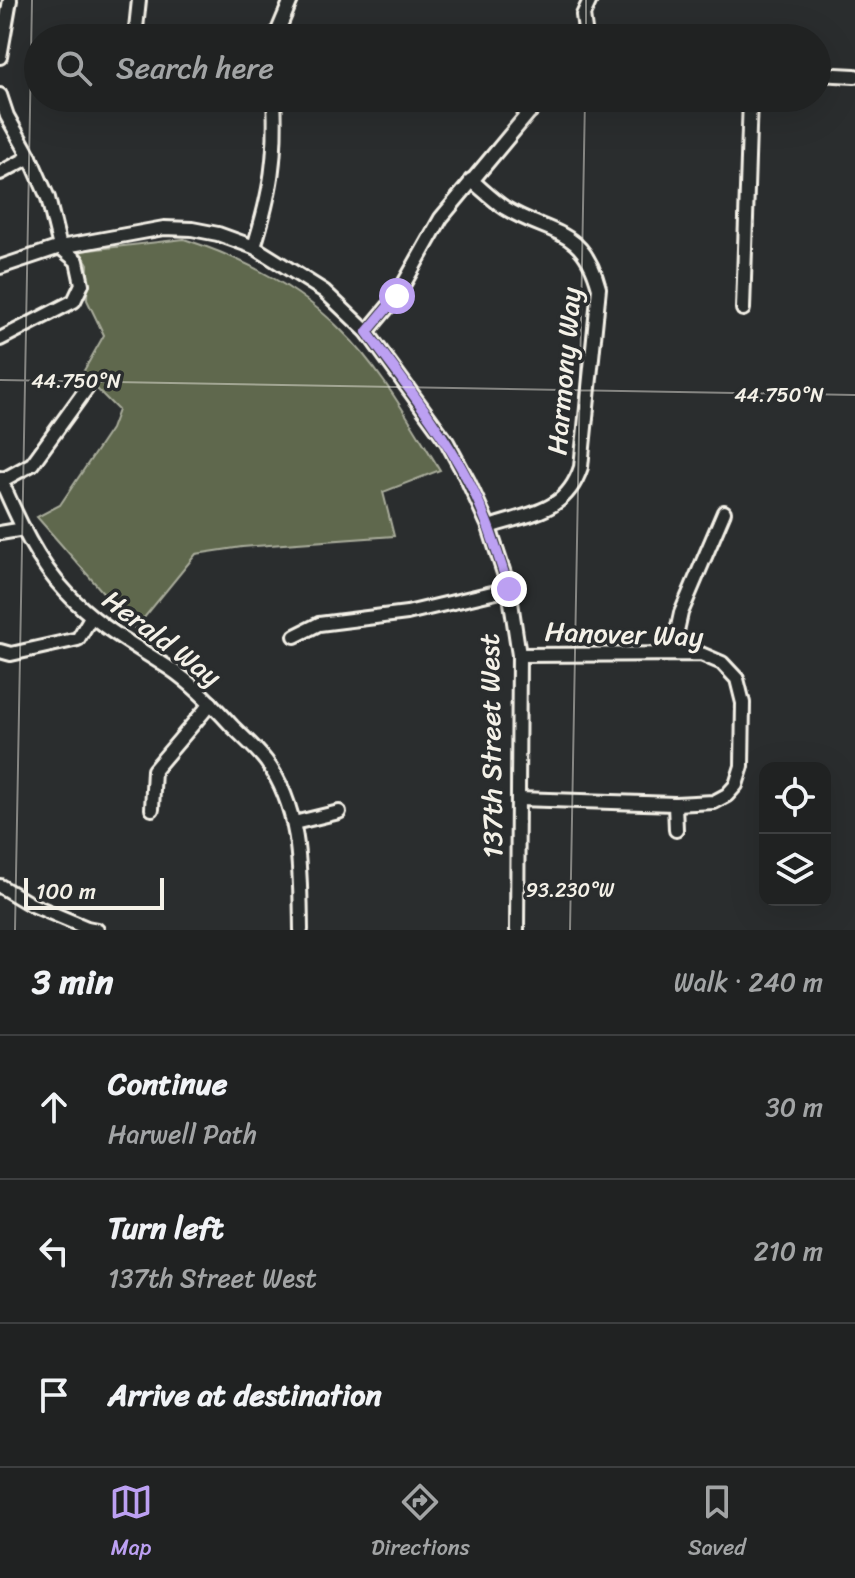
<!DOCTYPE html>
<html lang="en">
<head>
<meta charset="utf-8">
<style>
  :root { --surface:#202222; --page:#282a2a; --text:#f1f3f6; --muted:#a2a4a5; --line:#3d3f40; --accent:#bca0f2 }
  body { margin:0; font-family:Sriracha,sans-serif; background:var(--page); color:var(--text) }
  .controls { position:absolute; right:24px; bottom:24px; display:grid; overflow:hidden; border-radius:16px; box-shadow:0 8px 32px #0002 }
  .controls button { width:72px; height:72px; display:grid; place-items:center; padding:0; border:0; border-bottom:2px solid var(--line); background:var(--surface); color:var(--text); font:40px sans-serif }
  .scale { position:absolute; left:24px; bottom:20px; width:140px; box-sizing:border-box; padding-left:8px; border:4px solid #f4f1e8; border-top:0; font-size:22px; line-height:28px; white-space:nowrap; color:#f4f1e8; -webkit-text-stroke:6px #2a2d2e; paint-order:stroke }
  .stop { position:absolute; width:24px; height:24px; margin:-18px; border:6px solid #bca0f2; border-radius:50%; background:#fff }
  .stop.end { background:#bca0f2; border-color:#fff; box-shadow:0 2px 8px #0008 }
  .list { margin:0; padding:0; list-style:none }
  h2 { display:flex; justify-content:space-between; align-items:center; height:104px; margin:0; padding:0 32px; font-size:34px }
  h2 small { font-size:26px; font-weight:400; color:var(--muted) }
  .list li { display:grid; grid-template-columns:52px 1fr auto; gap:24px; align-items:center; box-sizing:border-box; height:144px; padding:0 32px; border-top:2px solid var(--line) }
  .list b { display:block; font-size:30px; white-space:nowrap }
  .list p { margin:0; font-size:26px; white-space:nowrap; color:var(--muted) }
  .list em { font-size:26px; font-style:normal; color:var(--muted) }
  .icon { flex:none; width:44px; height:44px; fill:none; stroke:currentColor; stroke-width:2; stroke-linecap:round; stroke-linejoin:round }
  .map { position:relative; flex:none; width:855px; height:930px; overflow:hidden }
  .search { position:absolute; background:var(--surface); box-shadow:0 8px 32px #0002; left:24px; right:24px; top:24px; height:88px; display:flex; align-items:center; gap:20px; box-sizing:border-box; padding:0 28px; border-radius:44px; color:var(--muted); font-size:30px }
  .sheet { height:536px; background:var(--surface) }
  nav { display:flex; justify-content:space-around; align-items:center; box-sizing:border-box; height:112px; border-top:2px solid var(--line); background:var(--surface); font-size:22px; color:var(--muted) }
  nav a { display:grid; justify-items:center; gap:4px }
  nav .on { color:var(--accent) }
  .map>svg:first-child { display:block }
  .green { fill:#5e674e; stroke:#a9ac9b; stroke-width:2 }
  .lines { fill:none; stroke-linecap:round; stroke-linejoin:round }
  .minor-casing { stroke:#f4f1e8; stroke-width:18 }
  .minor { stroke:#2a2d2e; stroke-width:12 }
  .route { stroke:#bca0f2; stroke-width:10 }
  .ticks { fill:none; stroke:#f4f1e8; stroke-width:2; stroke-opacity:0.45 }
  .labels { text-anchor:middle; dominant-baseline:central; stroke-width:7; stroke-linejoin:round; paint-order:stroke }
  .street-label { font-size:28px; fill:#f4f1e8; stroke:#2a2d2e }
  .ticks-label { font-size:20px; text-anchor:middle; fill:#f4f1e8; stroke:#2a2d2e; stroke-width:7; stroke-linejoin:round; paint-order:stroke }
</style>
</head>
<body>
<div class="map">
<svg width="855" height="930" viewBox="0 0 855 930">
  <rect width="100%" height="100%" fill="#2a2d2e"/>
  <filter id="ink" filterUnits="userSpaceOnUse"><feTurbulence type="fractalNoise" baseFrequency=".0125" numOctaves="2"/><feDisplacementMap in="SourceGraphic" scale="16" xChannelSelector="R" yChannelSelector="G"/><feConvolveMatrix kernelMatrix="1 2 1 2 8 2 1 2 1" color-interpolation-filters="sRGB"/></filter>
  <g filter="url(#ink)">
    <!-- green -->
    <path class="green" d="M 184,239 C 242,258 297,285 341,330 C 382,370 410,422 440,470 L 383,492 L 394,536 L 242,547 L 196,554 L 135,629 L 37,517 L 60,505 L 111,429 L 118,410 L 82,374 L 104,335 L 87,300 L 88,264 L 80,251 Z"/>
    <g class="lines">
      <defs>
        <g id="minor">
          <path d="M 135,38 L 139,0"/>
          <path d="M 275,38 L 291,0"/>
          <path d="M 586,38 L 583,15 L 590,0"/>
          <path d="M 0,57 L 10,0"/>
          <path d="M 817,74 L 855,76"/>
          <path d="M 0,95 L 7,116 L 30,157 L 48,198 L 60,247 L 77,261 L 82,284 L 74,301 L 0,339"/>
          <path d="M 510,98 L 531,111"/>
          <path d="M 0,173 L 30,157"/>
          <path d="M 471,180 C 482,189 493,200 505,208 C 549,235 583,226 599,288 L 581,467 C 566,513 530,513 489,527"/>
          <path d="M 254,247 C 271,192 277,156 274,98"/>
          <path d="M 0,267 L 60,247 L 164,228 L 192,229 L 218,234 L 254,247 L 324,291 L 367,332 L 447,442 L 468,481 L 489,527 L 509,589 L 519,655 L 517,930"/>
          <path d="M 743,309 L 750,98"/>
          <path d="M 367,332 L 397,296 L 441,218 L 541,98"/>
          <path d="M 0,478 C 18,519 36,561 67,593 C 96,625 134,645 169,668 C 193,684 213,705 232,726 C 243,737 256,748 266,761 C 302,810 300,872 301,930"/>
          <path d="M 1,481 L 32,464 L 87,388"/>
          <path d="M 0,533 L 24,529"/>
          <path d="M 295,636 L 319,624 L 407,613 L 509,589"/>
          <path d="M 0,651 L 11,654 L 78,639 L 91,617"/>
          <path d="M 672,654 L 681,613 L 724,512"/>
          <path d="M 518,799 L 675,804 L 714,802 L 727,795 L 736,785 L 742,766 L 743,703 L 737,679 L 722,663 L 701,654 L 519,655"/>
          <path d="M 675,804 L 676,830"/>
          <path d="M 152,809 L 154,770 L 211,703"/>
          <path d="M 294,823 L 339,812"/>
          <path d="M 0,886 L 30,904 L 87,928 L 97,930"/>
        </g>
      </defs>
      <!-- minor casing -->
      <use href="#minor" class="minor-casing"/>
      <!-- minor -->
      <use href="#minor" class="minor"/>
    </g>
  </g>
  <g class="lines" filter="url(#ink)">
    <!-- route -->
    <path class="route" d="M 397,296 L 367,332 C 402,380 440,427 468,480 C 486,514 497,552 509,589"/>
  </g>
  <!-- ticks -->
  <path class="ticks" d="M 586,38 L 586,0M 0,380 L 855,395M 15,930 L 32,0M 570,930 L 585,98"/>
  <g class="labels">
    <!-- street labels -->
    <g class="street-label">
      <text transform="translate(564 371) rotate(-85)">Harmony Way</text>
      <text transform="translate(624 634) rotate(2)">Hanover Way</text>
      <text transform="translate(162 638) rotate(37)">Herald Way</text>
      <text transform="translate(491 746) rotate(-91)">137th Street West</text>
    </g>
  </g>
  <g class="ticks-label">
    <text x="76" y="388">44.750°N</text>
    <text x="779" y="402">44.750°N</text>
    <text x="570" y="897">93.230°W</text>
  </g>
</svg>
<div class="controls">
<button><svg class="icon" aria-label="locate" viewBox="0 0 24 24"><circle cx="12" cy="12" r="6"/><path d="M12 2v4M12 18v4M2 12h4M18 12h4"/></svg></button>
<button><svg class="icon" aria-label="layers" viewBox="0 0 24 24"><path d="M12 4l9 5-9 5-9-5zM3 14l9 5 9-5"/></svg></button>
</div>
<div class="scale">100 m</div>
<div class="stop" style="left:397px;top:296px"></div>
<div class="stop end" style="left:509px;top:589px"></div>
<div class="search"><svg class="icon" aria-label="search" viewBox="0 0 24 24"><circle cx="10" cy="10" r="6"/><path d="M15 15l6 6"/></svg>Search here</div>
</div>
<section class="sheet">
<h2>3 min<small>Walk · 240 m</small></h2>
<ul class="list">
<li><svg class="icon" aria-label="ahead" viewBox="0 0 24 24"><path d="M12 20V5M6 11l6-6 6 6"/></svg><div><b>Continue</b><p>Harwell Path</p></div><em>30 m</em></li>
<li><svg class="icon" aria-label="left" viewBox="0 0 24 24"><path d="M17 20v-9H6M10 6l-5 5 5 5"/></svg><div><b>Turn left</b><p>137th Street West</p></div><em>210 m</em></li>
<li><svg class="icon" aria-label="arrive" viewBox="0 0 24 24"><path d="M6 21V4h12l-3 4 3 4H6"/></svg><div><b>Arrive at destination</b></div></li>
</ul>
</section>
<nav>
<a class="on"><svg class="icon" aria-label="map" viewBox="0 0 24 24"><path d="M3 6l6-2 6 2 6-2v14l-6 2-6-2-6 2zM9 4v14M15 6v14"/></svg>Map</a>
<a><svg class="icon" aria-label="directions" viewBox="0 0 24 24"><path d="M12 3l9 9-9 9-9-9zM9 14v-3h6M13 9l2 2-2 2"/></svg>Directions</a>
<a><svg class="icon" aria-label="saved" viewBox="0 0 24 24"><path d="M7 4h10v16l-5-4-5 4z"/></svg>Saved</a>
</nav>
</body>
</html>
